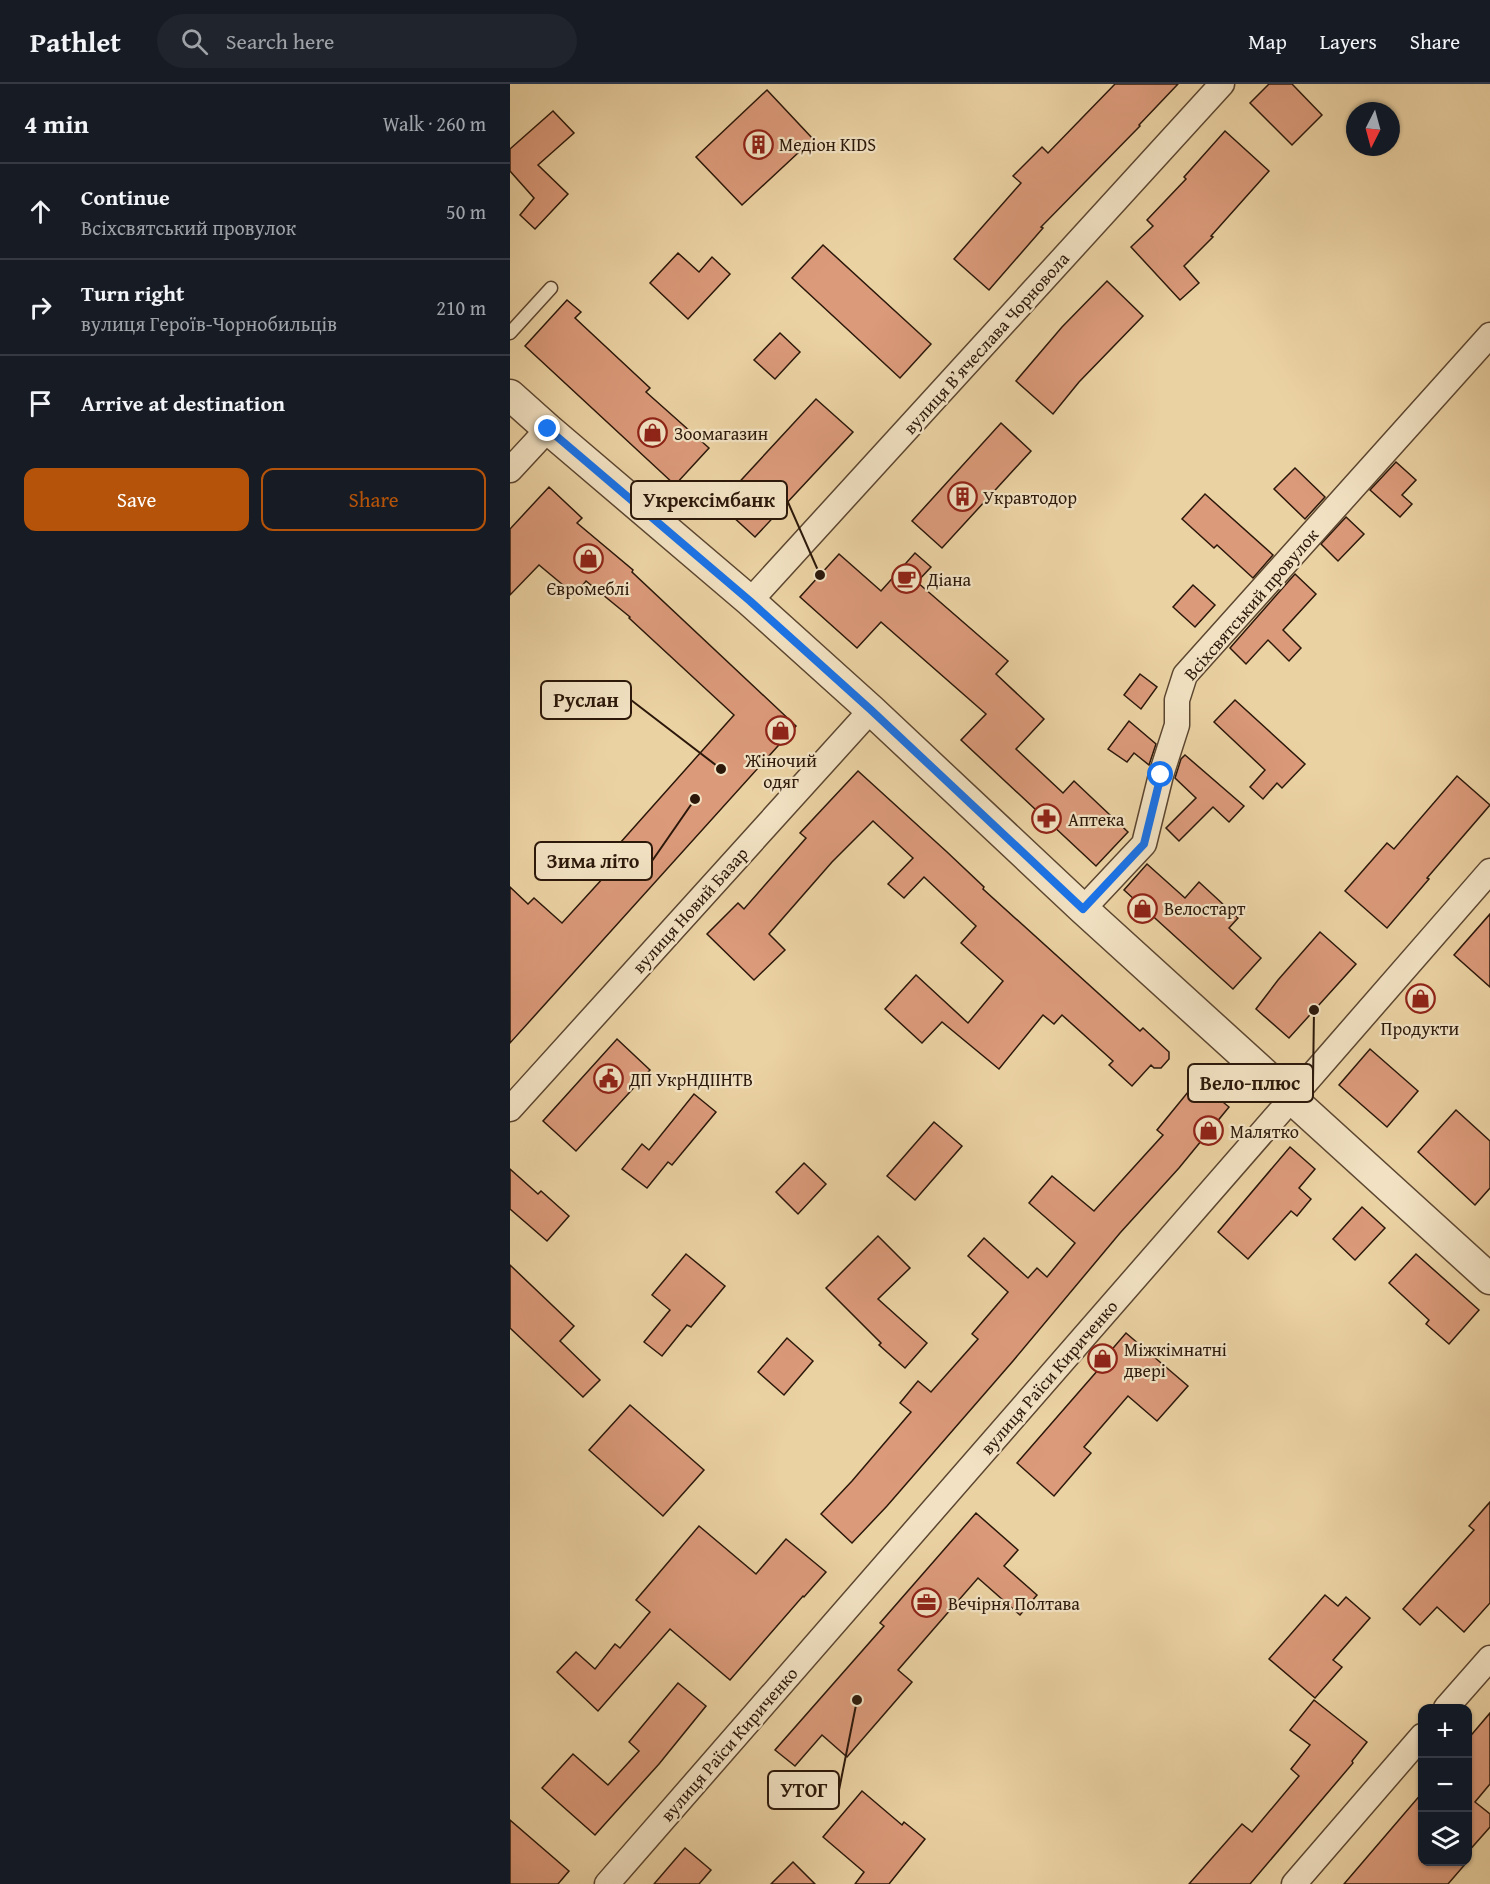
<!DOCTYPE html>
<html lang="en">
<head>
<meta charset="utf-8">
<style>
  :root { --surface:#171b24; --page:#20242c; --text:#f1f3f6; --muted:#9ea1a6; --line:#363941; --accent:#b45309 }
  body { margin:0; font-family:"Gentium Book Plus",serif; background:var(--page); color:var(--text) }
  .controls { position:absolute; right:18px; bottom:18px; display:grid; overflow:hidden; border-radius:12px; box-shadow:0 2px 4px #0004 }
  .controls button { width:54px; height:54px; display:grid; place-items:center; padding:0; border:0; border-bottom:2px solid var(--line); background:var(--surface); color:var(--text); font:30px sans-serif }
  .compass { position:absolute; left:836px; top:18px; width:54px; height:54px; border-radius:50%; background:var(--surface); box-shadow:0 2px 4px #0004; rotate:186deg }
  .stop { position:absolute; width:18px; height:18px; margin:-14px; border:4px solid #1a73e8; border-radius:50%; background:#fff }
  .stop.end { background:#1a73e8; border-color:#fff; box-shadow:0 2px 6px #0008 }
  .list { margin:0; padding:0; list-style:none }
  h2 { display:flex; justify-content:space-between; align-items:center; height:78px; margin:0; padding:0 24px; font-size:26px }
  h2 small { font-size:20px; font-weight:400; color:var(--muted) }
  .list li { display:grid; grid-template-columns:39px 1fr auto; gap:18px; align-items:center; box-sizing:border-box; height:96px; padding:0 24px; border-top:2px solid var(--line) }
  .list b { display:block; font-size:22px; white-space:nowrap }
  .list p { margin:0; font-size:20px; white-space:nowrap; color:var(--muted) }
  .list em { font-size:20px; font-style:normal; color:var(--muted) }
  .actions { display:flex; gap:12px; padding:18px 24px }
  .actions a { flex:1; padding:14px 0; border:2px solid var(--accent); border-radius:12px; text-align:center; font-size:21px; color:var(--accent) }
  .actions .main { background:var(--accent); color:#fff }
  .icon { flex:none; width:33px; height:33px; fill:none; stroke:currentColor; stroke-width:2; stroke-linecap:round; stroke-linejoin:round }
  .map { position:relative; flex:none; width:980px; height:1800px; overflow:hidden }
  header { display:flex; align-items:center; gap:36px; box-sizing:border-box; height:84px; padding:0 30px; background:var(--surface); border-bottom:2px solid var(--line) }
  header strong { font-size:28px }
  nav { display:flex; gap:33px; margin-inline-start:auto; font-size:21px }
  .search { width:420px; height:54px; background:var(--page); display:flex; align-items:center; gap:15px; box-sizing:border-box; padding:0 21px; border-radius:33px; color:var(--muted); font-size:22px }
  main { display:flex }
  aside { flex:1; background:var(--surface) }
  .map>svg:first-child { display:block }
  .building { fill:#db9a7a; stroke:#2c180a; stroke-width:1.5 }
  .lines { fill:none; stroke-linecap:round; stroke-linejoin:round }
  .service-casing { stroke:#5c4630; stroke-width:15 }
  .minor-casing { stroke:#5c4630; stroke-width:27 }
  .tertiary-casing { stroke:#5c4630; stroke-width:33 }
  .service { stroke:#f2e2c3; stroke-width:12 }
  .minor { stroke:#f2e2c3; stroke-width:24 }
  .tertiary { stroke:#f2e2c3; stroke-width:30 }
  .route { stroke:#1a73e8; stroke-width:8 }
  .labels { text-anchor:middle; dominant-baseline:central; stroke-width:4.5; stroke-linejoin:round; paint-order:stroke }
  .poi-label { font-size:18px; fill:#2c180a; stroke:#f2e2c3; text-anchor:start }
  .street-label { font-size:18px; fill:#2c180a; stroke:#f2e2c3 }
  .leader { fill:none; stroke:#2c180a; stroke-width:2 }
  .callout-dot { fill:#2c180a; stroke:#f2e2c3; stroke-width:2 }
  .callout { fill:#f2e2c3; stroke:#2c180a; stroke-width:2 }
  .callout-label { font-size:20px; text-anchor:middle; font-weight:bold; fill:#2c180a }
</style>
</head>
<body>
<header>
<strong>Pathlet</strong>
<div class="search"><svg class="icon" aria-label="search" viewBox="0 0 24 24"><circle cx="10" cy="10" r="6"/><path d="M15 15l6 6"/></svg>Search here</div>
<nav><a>Map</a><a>Layers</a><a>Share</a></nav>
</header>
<main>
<aside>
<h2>4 min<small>Walk · 260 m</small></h2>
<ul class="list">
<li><svg class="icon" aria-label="ahead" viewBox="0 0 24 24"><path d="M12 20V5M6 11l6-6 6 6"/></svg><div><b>Continue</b><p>Всіхсвятський провулок</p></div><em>50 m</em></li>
<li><svg class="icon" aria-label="right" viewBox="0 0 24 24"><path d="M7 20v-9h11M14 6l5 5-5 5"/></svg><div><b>Turn right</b><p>вулиця Героїв-Чорнобильців</p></div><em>210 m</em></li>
<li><svg class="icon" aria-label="arrive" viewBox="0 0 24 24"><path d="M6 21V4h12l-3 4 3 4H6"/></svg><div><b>Arrive at destination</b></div></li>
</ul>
<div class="actions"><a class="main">Save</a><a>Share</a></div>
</aside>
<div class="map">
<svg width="980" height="1800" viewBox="0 0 980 1800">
  <rect width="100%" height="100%" fill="#ebd2a3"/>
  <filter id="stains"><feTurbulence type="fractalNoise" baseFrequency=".00333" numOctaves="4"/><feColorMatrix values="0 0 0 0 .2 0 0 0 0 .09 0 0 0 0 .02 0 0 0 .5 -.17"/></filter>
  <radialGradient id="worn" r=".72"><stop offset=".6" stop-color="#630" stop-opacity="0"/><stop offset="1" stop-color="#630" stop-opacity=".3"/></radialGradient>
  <!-- building -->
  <g class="building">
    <path d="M 605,0 L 668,0 L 629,41 L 630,42 L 531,143 L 533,144 L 479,206 L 444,175 L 511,99 L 503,92 L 532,63 L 538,69 Z"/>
    <path d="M 759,0 L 782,0 L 812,31 L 782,61 L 740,19 Z"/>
    <path d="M 257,6 L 303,55 L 232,121 L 186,73 Z"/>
    <path d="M 43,27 L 64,49 L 28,81 L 58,110 L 25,145 L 10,131 L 24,114 L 0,87 L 0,65 Z"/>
    <path d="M 715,47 L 759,87 L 701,152 L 703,153 L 674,182 L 689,199 L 670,216 L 621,163 L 643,142 L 637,136 L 676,95 L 674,93 Z"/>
    <path d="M 313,161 L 421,260 L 390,294 L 282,194 Z"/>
    <path d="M 168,169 L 189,188 L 202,173 L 220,190 L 178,235 L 140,199 Z"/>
    <path d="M 597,197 L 633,232 L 569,298 L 543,330 L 506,297 L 552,243 Z"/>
    <path d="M 57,216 L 71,228 L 65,234 L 140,304 L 136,308 L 199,364 L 165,401 L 15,262 Z"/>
    <path d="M 270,249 L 290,268 L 265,295 L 244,276 Z"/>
    <path d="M 306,315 L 343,348 L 245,453 L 209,420 Z"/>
    <path d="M 491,339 L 521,367 L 432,464 L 402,437 Z"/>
    <path d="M 886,378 L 906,396 L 892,411 L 902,420 L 890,433 L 860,406 Z"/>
    <path d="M 785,384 L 815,413 L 795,435 L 764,405 Z"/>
    <path d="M 39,403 L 72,434 L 67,439 L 123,486 L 122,488 L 286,642 L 0,959 L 0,803 L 18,820 L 24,814 L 52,839 L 94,793 L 86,786 L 224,631 L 119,534 L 120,533 L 76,497 L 65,511 L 29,481 L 0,511 L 0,445 Z"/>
    <path d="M 695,410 L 763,471 L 743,494 L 707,461 L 704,464 L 672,435 Z"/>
    <path d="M 836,433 L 854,450 L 828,477 L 811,460 Z"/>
    <path d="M 405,469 L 421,483 L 407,498 L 498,577 L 486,590 L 534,635 L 506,665 L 553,709 L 564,697 L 618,748 L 586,782 L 451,656 L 476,630 L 371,538 L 347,564 L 290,513 L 329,470 L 371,507 Z"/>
    <path d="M 785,490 L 806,510 L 773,546 L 791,564 L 779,577 L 758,556 L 736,580 L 720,564 Z"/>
    <path d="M 683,501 L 705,521 L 685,543 L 663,523 Z"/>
    <path d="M 630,590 L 647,603 L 631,625 L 614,611 Z"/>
    <path d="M 725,616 L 795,680 L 772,704 L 767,699 L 753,715 L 740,703 L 755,686 L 704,638 Z"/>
    <path d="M 619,637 L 646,660 L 639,681 L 624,669 L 617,678 L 598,665 Z"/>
    <path d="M 675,671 L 734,722 L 719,738 L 703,723 L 669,757 L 656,744 L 686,714 L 665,694 L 671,675 Z"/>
    <path d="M 348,687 L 437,768 L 474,803 L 473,805 L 630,947 L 633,944 L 659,968 L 659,975 L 651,984 L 644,984 L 641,981 L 622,1002 L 599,981 L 603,977 L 552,931 L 544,940 L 533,931 L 489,985 L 432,938 L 412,959 L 375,925 L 406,891 L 458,939 L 493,897 L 451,859 L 466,842 L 414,793 L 394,814 L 378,800 L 403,774 L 363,737 L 322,778 L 259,850 L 275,866 L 244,896 L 197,850 L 228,819 L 234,825 L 296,754 L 290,749 Z"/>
    <path d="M 947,692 L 980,721 L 917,794 L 919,795 L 877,844 L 835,807 L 877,759 L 884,765 Z"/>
    <path d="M 637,780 L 675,814 L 689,798 L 728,834 L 719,844 L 751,874 L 723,905 L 614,806 Z"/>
    <path d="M 980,830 L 980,903 L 944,871 Z"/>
    <path d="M 810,848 L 846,880 L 779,954 L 746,925 L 768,896 Z"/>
    <path d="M 107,955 L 140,986 L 66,1067 L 33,1037 Z"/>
    <path d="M 860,965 L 908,1007 L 877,1043 L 829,1001 Z"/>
    <path d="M 687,997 L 719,1023 L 669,1084 L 610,1149 L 503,1277 L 377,1422 L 342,1459 L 311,1430 L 342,1397 L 401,1328 L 390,1319 L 408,1297 L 421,1308 L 468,1255 L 462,1250 L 498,1208 L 458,1172 L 474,1154 L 518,1194 L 527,1184 L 537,1193 L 565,1159 L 519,1119 L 542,1092 L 584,1127 L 653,1051 L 647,1046 Z"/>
    <path d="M 184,1010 L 206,1028 L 162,1081 L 158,1078 L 137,1104 L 112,1085 L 132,1060 L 139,1066 Z"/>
    <path d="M 946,1026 L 980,1057 L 980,1104 L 965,1121 L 908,1068 Z"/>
    <path d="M 424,1038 L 452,1062 L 405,1116 L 377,1092 Z"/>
    <path d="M 780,1063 L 805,1085 L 789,1104 L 801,1115 L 787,1132 L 781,1127 L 738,1175 L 708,1148 Z"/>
    <path d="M 294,1079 L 316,1100 L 288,1130 L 266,1108 Z"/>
    <path d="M 0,1085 L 28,1110 L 31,1107 L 59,1132 L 37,1157 L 0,1125 Z"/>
    <path d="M 852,1123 L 875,1144 L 845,1176 L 823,1155 Z"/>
    <path d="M 368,1152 L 400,1184 L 368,1215 L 417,1259 L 395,1284 L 369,1261 L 371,1259 L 316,1204 Z"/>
    <path d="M 176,1170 L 215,1202 L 181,1243 L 177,1241 L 152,1272 L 134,1258 L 160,1226 L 142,1211 Z"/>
    <path d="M 906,1170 L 969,1226 L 939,1260 L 916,1240 L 919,1236 L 879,1199 Z"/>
    <path d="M 0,1181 L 64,1242 L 50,1257 L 90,1296 L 73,1313 L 0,1244 Z"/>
    <path d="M 616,1249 L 678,1302 L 647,1337 L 618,1312 L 574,1363 L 581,1369 L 544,1412 L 507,1379 L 588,1286 L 586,1284 Z"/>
    <path d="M 277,1254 L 303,1277 L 274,1311 L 248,1288 Z"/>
    <path d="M 120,1321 L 194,1386 L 153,1432 L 79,1366 Z"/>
    <path d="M 980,1418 L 980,1519 L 954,1548 L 927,1523 L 910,1541 L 893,1525 L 964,1446 L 959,1442 Z"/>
    <path d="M 466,1429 L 508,1466 L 494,1482 L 527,1511 L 510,1531 L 468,1494 L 388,1586 L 402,1598 L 337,1673 L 312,1651 L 285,1682 L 265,1666 L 374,1542 L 370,1539 Z"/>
    <path d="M 189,1442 L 246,1490 L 276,1455 L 316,1488 L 294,1513 L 293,1512 L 220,1596 L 160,1545 L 88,1627 L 47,1588 L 66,1568 L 85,1585 L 105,1560 L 110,1564 L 140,1528 L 126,1516 Z"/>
    <path d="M 815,1511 L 828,1522 L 836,1513 L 860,1534 L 823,1576 L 832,1583 L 805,1614 L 759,1575 Z"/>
    <path d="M 168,1599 L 196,1622 L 149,1680 L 85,1751 L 32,1704 L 63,1670 L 98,1701 L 129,1667 L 119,1658 Z"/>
    <path d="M 804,1616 L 857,1658 L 842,1677 L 843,1679 L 740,1800 L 679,1800 L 732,1740 L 742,1748 L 789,1692 L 781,1685 L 800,1661 L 780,1646 Z"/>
    <path d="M 980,1629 L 980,1700 L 965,1718 L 980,1730 L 980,1743 L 957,1769 L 957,1656 Z"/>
    <path d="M 352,1707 L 392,1741 L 394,1738 L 415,1755 L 379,1800 L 345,1800 L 354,1788 L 313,1753 Z"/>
    <path d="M 912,1709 L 912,1778 L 957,1778 L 938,1800 L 834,1800 Z"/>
    <path d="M 0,1736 L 59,1787 L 48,1800 L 0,1800 Z"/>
    <path d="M 175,1764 L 201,1786 L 189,1800 L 144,1800 Z"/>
    <path d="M 283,1778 L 305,1800 L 261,1800 Z"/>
  </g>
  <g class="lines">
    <defs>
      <path id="service" d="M 0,249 L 41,204"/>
      <g id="minor">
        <path d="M 0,386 L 38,345"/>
        <path d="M 240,517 L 712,0"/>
        <path d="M 573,825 L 634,760 L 651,691 L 667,641 L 667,616 L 675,591 L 980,251"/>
        <path d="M 0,1025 L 361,626"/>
        <path d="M 936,1624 L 980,1574"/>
        <path d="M 97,1800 L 980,787"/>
        <path d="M 784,1800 L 912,1652"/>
      </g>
      <path id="tertiary" d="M 0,311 L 38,345 L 240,517 L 361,626 L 573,825 L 980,1195"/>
    </defs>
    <!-- service casing -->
    <use href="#service" class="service-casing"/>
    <!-- minor casing -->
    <use href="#minor" class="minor-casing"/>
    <!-- tertiary casing -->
    <use href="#tertiary" class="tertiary-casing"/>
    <!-- service -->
    <use href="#service" class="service"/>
    <!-- minor -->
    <use href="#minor" class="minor"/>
    <!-- tertiary -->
    <use href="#tertiary" class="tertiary"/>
  </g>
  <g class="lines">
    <!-- route -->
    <path class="route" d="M 38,345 L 240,517 L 361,626 L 573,825 L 634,760 L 651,691"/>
  </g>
  <!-- icons -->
  <defs>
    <symbol id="building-ring" viewBox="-11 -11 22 22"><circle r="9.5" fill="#f2e2c3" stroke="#8f2418" stroke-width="1.5"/><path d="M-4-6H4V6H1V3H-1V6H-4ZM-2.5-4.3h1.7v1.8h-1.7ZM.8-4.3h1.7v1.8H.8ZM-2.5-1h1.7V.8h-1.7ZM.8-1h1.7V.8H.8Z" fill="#8f2418"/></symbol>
    <symbol id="shop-ring" viewBox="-11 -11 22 22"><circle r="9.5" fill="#f2e2c3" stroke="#8f2418" stroke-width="1.5"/><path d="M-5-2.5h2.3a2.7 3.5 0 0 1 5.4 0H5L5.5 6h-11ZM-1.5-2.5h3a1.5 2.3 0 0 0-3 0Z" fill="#8f2418"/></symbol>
    <symbol id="cafe-ring" viewBox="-11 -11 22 22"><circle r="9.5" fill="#f2e2c3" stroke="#8f2418" stroke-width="1.5"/><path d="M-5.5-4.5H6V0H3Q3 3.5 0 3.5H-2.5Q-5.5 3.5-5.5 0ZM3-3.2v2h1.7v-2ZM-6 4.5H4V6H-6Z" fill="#8f2418"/></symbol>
    <symbol id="pharmacy-ring" viewBox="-11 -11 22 22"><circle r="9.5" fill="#f2e2c3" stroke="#8f2418" stroke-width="1.5"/><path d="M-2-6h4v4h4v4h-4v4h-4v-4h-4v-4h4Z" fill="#8f2418"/></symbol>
    <symbol id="civic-ring" viewBox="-11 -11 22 22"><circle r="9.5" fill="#f2e2c3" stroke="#8f2418" stroke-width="1.5"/><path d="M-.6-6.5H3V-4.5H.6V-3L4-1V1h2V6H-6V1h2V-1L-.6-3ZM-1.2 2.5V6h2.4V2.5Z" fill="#8f2418"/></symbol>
    <symbol id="office-ring" viewBox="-11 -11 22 22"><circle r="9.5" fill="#f2e2c3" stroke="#8f2418" stroke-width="1.5"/><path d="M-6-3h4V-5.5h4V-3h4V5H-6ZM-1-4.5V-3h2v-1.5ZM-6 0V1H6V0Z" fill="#8f2418"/></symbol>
  </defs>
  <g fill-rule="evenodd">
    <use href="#building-ring" x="232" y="44" width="33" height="33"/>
    <use href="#shop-ring" x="126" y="332" width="33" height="33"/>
    <use href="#building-ring" x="436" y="396" width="33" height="33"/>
    <use href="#shop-ring" x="62" y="458" width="33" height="33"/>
    <use href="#cafe-ring" x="380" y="478" width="33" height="33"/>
    <use href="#shop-ring" x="254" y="630" width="33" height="33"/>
    <use href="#pharmacy-ring" x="520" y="718" width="33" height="33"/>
    <use href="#shop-ring" x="616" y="808" width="33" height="33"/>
    <use href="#shop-ring" x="894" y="898" width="33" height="33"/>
    <use href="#civic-ring" x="82" y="978" width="33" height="33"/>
    <use href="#shop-ring" x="682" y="1030" width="33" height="33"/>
    <use href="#shop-ring" x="576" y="1258" width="33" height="33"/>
    <use href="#office-ring" x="400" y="1502" width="33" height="33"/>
  </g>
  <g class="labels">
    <!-- poi labels -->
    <g class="poi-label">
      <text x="269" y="60">Медіон KIDS</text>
      <text x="164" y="349">Зоомагазин</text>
      <text x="473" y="413">Укравтодор</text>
      <text x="417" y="495">Діана</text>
      <text x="78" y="504" text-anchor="middle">Євромеблі</text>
      <text x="271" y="676" text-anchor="middle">Жіночий<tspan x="271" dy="21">одяг</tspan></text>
      <text x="558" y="735">Аптека</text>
      <text x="654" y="824">Велостарт</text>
      <text x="910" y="944" text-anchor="middle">Продукти</text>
      <text x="119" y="995">ДП УкрНДІІНТВ</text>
      <text x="720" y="1047">Малятко</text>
      <text x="614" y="1265">Міжкімнатні<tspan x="614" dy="21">двері</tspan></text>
      <text x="438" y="1519">Вечірня Полтава</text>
    </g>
    <!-- street labels -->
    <g class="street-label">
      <text transform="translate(476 259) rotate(-48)">вулиця Вʼячеслава Чорновола</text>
      <text transform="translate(741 520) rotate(-49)">Всіхсвятський провулок</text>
      <text transform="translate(180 826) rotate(-48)">вулиця Новий Базар</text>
      <text transform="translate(539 1293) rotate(-49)">вулиця Раїси Кириченко</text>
      <text transform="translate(219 1660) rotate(-49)">вулиця Раїси Кириченко</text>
    </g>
  </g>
  <!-- callouts -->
  <path class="leader" d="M310 491L277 416M211 685L121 616M185 715L142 777M804 926L803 999M347 1616L329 1706"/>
  <g class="callout-dot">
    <circle cx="310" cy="491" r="6"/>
    <circle cx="211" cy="685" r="6"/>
    <circle cx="185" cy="715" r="6"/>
    <circle cx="804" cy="926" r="6"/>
    <circle cx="347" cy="1616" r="6"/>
  </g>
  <g class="callout">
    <rect x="121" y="397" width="156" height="38" rx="6"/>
    <rect x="31" y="597" width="90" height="38" rx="6"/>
    <rect x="25" y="758" width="117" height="38" rx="6"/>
    <rect x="678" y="980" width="125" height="38" rx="6"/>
    <rect x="258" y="1687" width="71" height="38" rx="6"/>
  </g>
  <g class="callout-label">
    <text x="199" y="423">Укрексімбанк</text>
    <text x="76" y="623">Руслан</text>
    <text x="83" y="784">Зима літо</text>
    <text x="740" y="1006">Вело-плюс</text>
    <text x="294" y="1713">УТОГ</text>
  </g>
  <rect width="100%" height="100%" filter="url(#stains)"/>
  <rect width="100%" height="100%" fill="url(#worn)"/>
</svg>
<div class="controls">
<button>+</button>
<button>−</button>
<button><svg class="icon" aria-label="layers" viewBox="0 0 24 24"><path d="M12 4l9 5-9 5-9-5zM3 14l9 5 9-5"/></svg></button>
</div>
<svg class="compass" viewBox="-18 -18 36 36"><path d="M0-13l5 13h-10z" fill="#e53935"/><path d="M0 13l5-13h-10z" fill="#9ea1a6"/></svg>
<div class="stop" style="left:651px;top:691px"></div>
<div class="stop end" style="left:38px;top:345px"></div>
</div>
</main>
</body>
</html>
